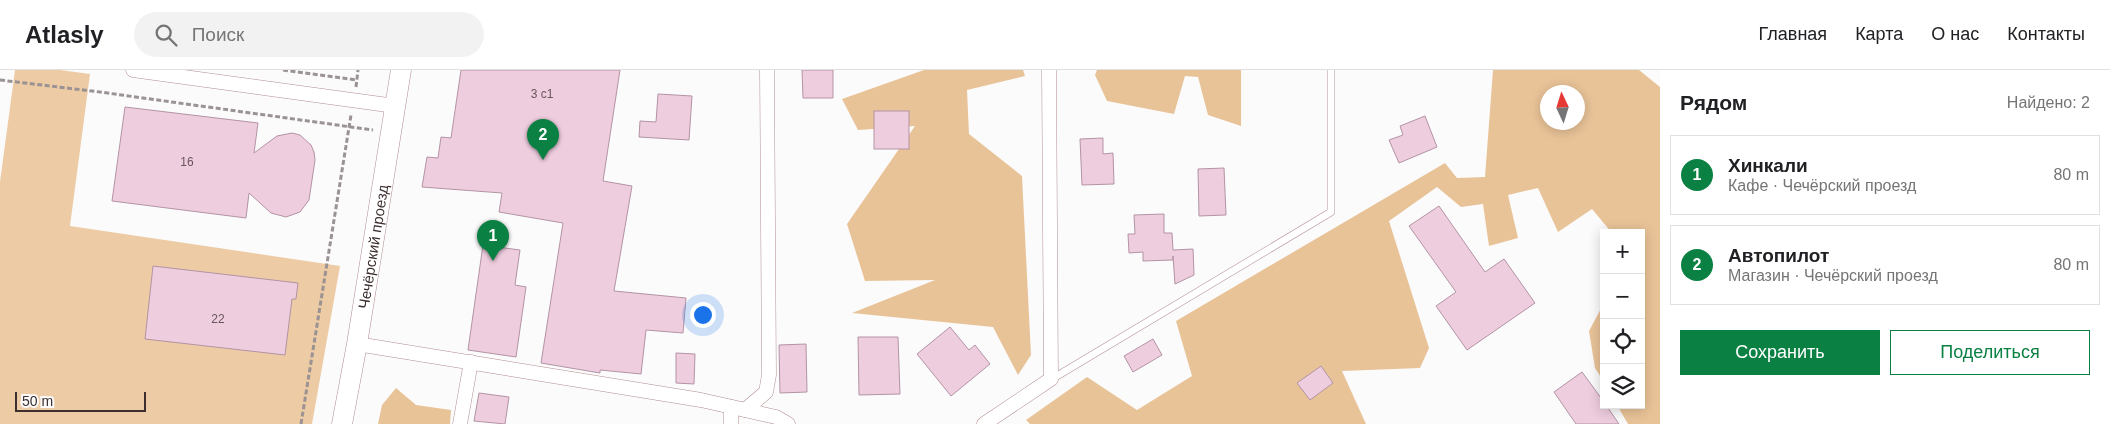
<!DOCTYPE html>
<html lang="ru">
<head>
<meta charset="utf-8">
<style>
  :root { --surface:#fff; --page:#f2f2f2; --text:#202124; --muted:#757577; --line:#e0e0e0; --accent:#0b8043 }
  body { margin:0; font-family:Arial,sans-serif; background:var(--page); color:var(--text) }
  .controls { position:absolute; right:15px; bottom:15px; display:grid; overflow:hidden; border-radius:0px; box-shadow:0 2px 12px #0003 }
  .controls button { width:45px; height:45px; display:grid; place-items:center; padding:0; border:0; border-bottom:1px solid var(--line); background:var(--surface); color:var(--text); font:25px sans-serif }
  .compass { position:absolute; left:1540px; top:15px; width:45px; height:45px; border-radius:50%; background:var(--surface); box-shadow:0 2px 12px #0003; rotate:356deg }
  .scale { position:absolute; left:15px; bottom:12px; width:131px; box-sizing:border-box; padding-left:5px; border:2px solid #3d2e2f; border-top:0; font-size:14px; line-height:18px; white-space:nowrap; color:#3d2e2f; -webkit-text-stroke:4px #fbfbfb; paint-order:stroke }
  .you { position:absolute; left:702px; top:244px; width:18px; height:18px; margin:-12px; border:4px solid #fff; border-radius:50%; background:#1a73e8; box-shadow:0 0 0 8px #1a73e833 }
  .badge { display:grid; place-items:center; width:32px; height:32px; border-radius:50%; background:var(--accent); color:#fff; font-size:16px; font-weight:700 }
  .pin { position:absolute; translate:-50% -41px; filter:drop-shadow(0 1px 2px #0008) }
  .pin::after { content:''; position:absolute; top:26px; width:18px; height:15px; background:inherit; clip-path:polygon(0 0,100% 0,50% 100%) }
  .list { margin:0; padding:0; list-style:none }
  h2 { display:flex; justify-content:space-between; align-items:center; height:65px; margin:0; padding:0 20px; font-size:21px }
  h2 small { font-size:16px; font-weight:400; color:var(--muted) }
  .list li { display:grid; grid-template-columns:32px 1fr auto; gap:15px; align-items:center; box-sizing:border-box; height:80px; margin:0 10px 10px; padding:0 10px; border:1px solid var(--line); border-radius:0px }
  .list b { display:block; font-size:19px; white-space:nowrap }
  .list p { margin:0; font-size:16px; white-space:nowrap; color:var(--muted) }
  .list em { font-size:16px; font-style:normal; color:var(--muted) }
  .actions { display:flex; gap:10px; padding:15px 20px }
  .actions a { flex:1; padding:11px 0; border:1px solid var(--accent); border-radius:0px; text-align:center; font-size:18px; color:var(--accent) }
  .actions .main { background:var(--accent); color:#fff }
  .icon { flex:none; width:28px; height:28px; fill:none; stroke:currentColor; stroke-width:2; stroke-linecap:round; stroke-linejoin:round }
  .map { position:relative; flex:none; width:1660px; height:354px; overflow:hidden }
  header { display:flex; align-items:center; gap:30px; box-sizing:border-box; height:70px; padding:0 25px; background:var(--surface); border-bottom:1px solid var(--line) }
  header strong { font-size:24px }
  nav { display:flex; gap:28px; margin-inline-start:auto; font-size:18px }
  .search { width:350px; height:45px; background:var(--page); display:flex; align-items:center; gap:12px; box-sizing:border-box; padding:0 18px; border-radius:28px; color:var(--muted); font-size:19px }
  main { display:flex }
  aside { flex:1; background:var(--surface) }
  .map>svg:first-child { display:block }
  .green { fill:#edcba5 }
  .forest { fill:#e9c398; fill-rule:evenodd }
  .building { fill:#eecdde; stroke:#b393a4 }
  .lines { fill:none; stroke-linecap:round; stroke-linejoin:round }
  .lane-casing { stroke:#b28d90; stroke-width:8 }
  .street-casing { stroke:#b28d90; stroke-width:15 }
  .secondary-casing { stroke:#b28d90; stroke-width:21 }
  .path { stroke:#9a9293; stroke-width:3; stroke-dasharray:5 2.5; stroke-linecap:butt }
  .lane { stroke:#fff; stroke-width:7 }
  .street { stroke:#fff; stroke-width:14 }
  .secondary { stroke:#fff; stroke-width:20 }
  .labels { text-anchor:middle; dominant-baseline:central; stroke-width:4; stroke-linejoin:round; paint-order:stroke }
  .number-label { font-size:12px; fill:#69565b }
  .street-label { font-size:15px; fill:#3d2e2f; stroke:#fbfbfb }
</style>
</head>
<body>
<header>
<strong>Atlasly</strong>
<div class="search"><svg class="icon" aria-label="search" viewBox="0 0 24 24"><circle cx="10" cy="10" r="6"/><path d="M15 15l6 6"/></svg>Поиск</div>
<nav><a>Главная</a><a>Карта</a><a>О нас</a><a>Контакты</a></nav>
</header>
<main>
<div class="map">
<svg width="1660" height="354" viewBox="0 0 1660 354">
  <rect width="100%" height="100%" fill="#fbfbfb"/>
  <!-- green -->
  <path class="green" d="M 15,0 L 60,0 L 90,4 L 70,156 L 340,196 L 312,354 L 0,354 L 0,112 Z"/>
  <!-- forest -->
  <g class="forest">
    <path d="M 924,0 L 1023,0 L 1025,6 L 967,20 L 969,64 L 1022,106 L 1031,285 L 1018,305 L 993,257 L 852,243 L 935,210 L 865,211 L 847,154 L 915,56 L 858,60 L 842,29 Z"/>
    <path d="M 1097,0 L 1241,0 L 1241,56 L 1208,45 L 1198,7 L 1185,6 L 1174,44 L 1107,31 L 1095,5 Z"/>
    <path d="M 1493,0 L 1639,0 L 1660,17 L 1660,354 L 1628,354 L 1617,335 L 1641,335 L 1641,163 L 1612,163 L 1592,139 L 1558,162 L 1538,118 L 1508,125 L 1518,168 L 1489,176 L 1483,134 L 1461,137 L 1437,117 L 1389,151 L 1429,278 L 1420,298 L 1342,301 L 1366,354 L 1030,354 L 1026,350 L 1087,307 L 1137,340 L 1192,306 L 1176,251 L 1445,93 L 1457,108 L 1485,107 ZM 1548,22 L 1578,22 L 1578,52 L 1548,52 Z"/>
    <path d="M 1604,233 L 1604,312 L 1595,298 L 1589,261 Z"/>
    <path d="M 396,318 L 416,335 L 451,340 L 450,354 L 378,354 L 382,335 Z"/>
  </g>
  <!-- building -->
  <g class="building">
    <path d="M 461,0 L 620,0 L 603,111 L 632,116 L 614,221 L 686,228 L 683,263 L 646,260 L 641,304 L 600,300 L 600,303 L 541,293 L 563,153 L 499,142 L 502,123 L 422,117 L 427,87 L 438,88 L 441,67 L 451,68 Z"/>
    <path d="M 802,0 L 833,0 L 833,28 L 803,28 Z"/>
    <path d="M 658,24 L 692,26 L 689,70 L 639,67 L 640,51 L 656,52 Z"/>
    <path d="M 125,37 L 258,53 L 254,83 L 277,66 L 292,63 L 300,65 L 311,75 L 314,82 L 315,90 L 309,130 L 300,142 L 286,147 L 271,143 L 249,123 L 246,148 L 112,131 Z"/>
    <rect x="874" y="41" width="35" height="38"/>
    <path d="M 1425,46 L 1437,77 L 1399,93 L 1389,70 L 1403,65 L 1400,56 Z"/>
    <path d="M 1103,68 L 1103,84 L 1113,83 L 1114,114 L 1082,115 L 1080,69 Z"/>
    <path d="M 1224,98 L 1226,145 L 1199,146 L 1198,99 Z"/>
    <path d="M 1439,136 L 1485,202 L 1504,189 L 1535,233 L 1467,280 L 1436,236 L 1456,222 L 1409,156 Z"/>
    <path d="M 1164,144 L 1164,163 L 1172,163 L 1173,180 L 1193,179 L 1194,205 L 1175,214 L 1173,186 L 1173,190 L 1143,191 L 1143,182 L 1129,183 L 1128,164 L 1135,164 L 1134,145 Z"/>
    <path d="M 483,175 L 520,180 L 515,215 L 526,217 L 516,287 L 468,280 Z"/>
    <path d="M 153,196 L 298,213 L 296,229 L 292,229 L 285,285 L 145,269 Z"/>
    <path d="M 950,257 L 969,280 L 975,275 L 990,294 L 951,326 L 917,284 Z"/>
    <path d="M 858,267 L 898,267 L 900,324 L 859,325 Z"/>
    <path d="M 1153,269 L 1162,285 L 1133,302 L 1124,286 Z"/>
    <path d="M 806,274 L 807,322 L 780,323 L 779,275 Z"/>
    <path d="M 676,283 L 695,284 L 694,314 L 676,313 Z"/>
    <path d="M 1321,296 L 1333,313 L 1310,330 L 1297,313 Z"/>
    <path d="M 1582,302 L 1604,332 L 1604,335 L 1606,335 L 1619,354 L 1576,354 L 1554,322 Z"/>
    <path d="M 479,323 L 509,327 L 505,354 L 474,351 Z"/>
  </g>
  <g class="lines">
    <defs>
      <path id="lane" d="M 1052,309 L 1331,142 L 1331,0"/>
      <g id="street">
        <path d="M 133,0 L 395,36"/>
        <path d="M 357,274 L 701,330 L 776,347 L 788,354"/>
        <path d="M 731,337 L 731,354"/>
        <path d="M 745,340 L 766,322 L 769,305 L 767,0"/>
        <path d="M 460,354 L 471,292"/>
        <path d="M 984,354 L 1051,309 L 1049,0"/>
      </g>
      <g id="secondary">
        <path id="s1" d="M 342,354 L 357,274 L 401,0"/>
      </g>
    </defs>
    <!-- lane casing -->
    <use href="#lane" class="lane-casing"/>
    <!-- street casing -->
    <use href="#street" class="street-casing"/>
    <!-- secondary casing -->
    <use href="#secondary" class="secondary-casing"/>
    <!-- path -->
    <g class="path">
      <path d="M 283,0 L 357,10"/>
      <path d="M 0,10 L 100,22 L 373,60"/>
      <path d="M 356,17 L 358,0"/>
      <path d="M 301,354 L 351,45"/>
    </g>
    <!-- lane -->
    <use href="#lane" class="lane"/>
    <!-- street -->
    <use href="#street" class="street"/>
    <!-- secondary -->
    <use href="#secondary" class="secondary"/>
  </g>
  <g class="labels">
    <!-- number labels -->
    <g class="number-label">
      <text x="542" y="24">3 с1</text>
      <text x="187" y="92">16</text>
      <text x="218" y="249">22</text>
    </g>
    <!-- street labels -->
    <g class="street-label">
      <text stroke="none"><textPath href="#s1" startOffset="180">Чечёрский проезд</textPath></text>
    </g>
  </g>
</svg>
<div class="controls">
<button>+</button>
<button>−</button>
<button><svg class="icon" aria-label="locate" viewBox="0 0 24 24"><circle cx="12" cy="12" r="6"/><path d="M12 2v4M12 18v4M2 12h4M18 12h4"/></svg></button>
<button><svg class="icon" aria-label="layers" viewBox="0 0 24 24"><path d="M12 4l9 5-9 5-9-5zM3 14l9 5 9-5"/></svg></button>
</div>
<svg class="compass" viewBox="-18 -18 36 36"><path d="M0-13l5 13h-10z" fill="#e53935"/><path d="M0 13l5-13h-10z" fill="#757577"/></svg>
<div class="scale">50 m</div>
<div class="you"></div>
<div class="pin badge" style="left:493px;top:191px">1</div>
<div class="pin badge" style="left:543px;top:90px">2</div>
</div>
<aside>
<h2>Рядом<small>Найдено: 2</small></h2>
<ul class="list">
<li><span class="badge">1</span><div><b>Хинкали</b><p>Кафе · Чечёрский проезд</p></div><em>80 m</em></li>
<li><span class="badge">2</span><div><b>Автопилот</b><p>Магазин · Чечёрский проезд</p></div><em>80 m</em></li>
</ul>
<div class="actions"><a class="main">Сохранить</a><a>Поделиться</a></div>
</aside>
</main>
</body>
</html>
